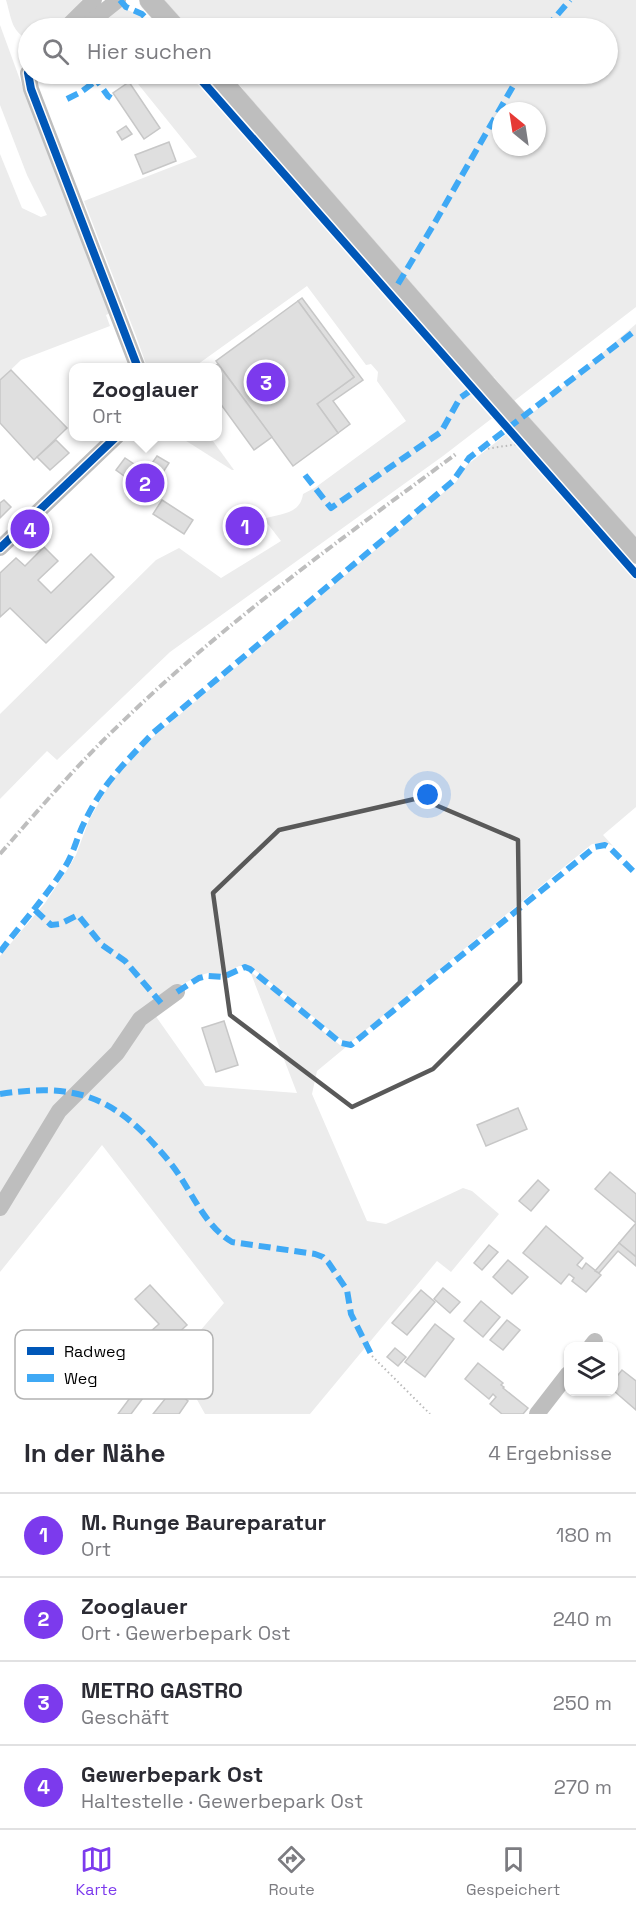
<!DOCTYPE html>
<html lang="de">
<head>
<meta charset="utf-8">
<style>
  :root { --surface:#fff; --page:#f2f2f3; --text:#2b2b33; --muted:#7c7c81; --line:#e1e1e2; --accent:#7c3aed }
  body { margin:0; font-family:"Space Grotesk",sans-serif; background:var(--page); color:var(--text) }
  .controls { position:absolute; right:18px; bottom:18px; display:grid; overflow:hidden; border-radius:12px; box-shadow:0 2px 4px #0004 }
  .controls button { width:54px; height:54px; display:grid; place-items:center; padding:0; border:0; border-bottom:2px solid var(--line); background:var(--surface); color:var(--text); font:30px sans-serif }
  .compass { position:absolute; left:492px; top:102px; width:54px; height:54px; border-radius:50%; background:var(--surface); box-shadow:0 2px 4px #0004; rotate:330deg }
  .you { position:absolute; left:428px; top:795px; width:21px; height:21px; margin:-15px; border:4px solid #fff; border-radius:50%; background:#1a73e8; box-shadow:0 0 0 9px #1a73e833 }
  .badge { display:grid; place-items:center; width:39px; height:39px; border-radius:50%; background:var(--accent); color:#fff; font-size:20px; font-weight:700 }
  .pin { position:absolute; translate:-50% -50%; border:3px solid #fff; box-shadow:0 2px 6px #0006 }
  .popup { position:absolute; left:69px; top:363px; width:153px; height:78px; box-sizing:border-box; display:grid; place-content:center; border-radius:12px; background:var(--surface); filter:drop-shadow(0 2px 4px #0005); font-size:20px; white-space:nowrap; color:var(--muted) }
  .popup b { font-size:22px; color:var(--text) }
  .popup::after { content:''; position:absolute; left:50%; top:100%; margin-left:-12px; border:12px solid transparent; border-top-color:var(--surface) }
  .list { margin:0; padding:0; list-style:none }
  h2 { display:flex; justify-content:space-between; align-items:center; height:78px; margin:0; padding:0 24px; font-size:26px }
  h2 small { font-size:20px; font-weight:400; color:var(--muted) }
  .list li { display:grid; grid-template-columns:39px 1fr auto; gap:18px; align-items:center; box-sizing:border-box; height:84px; padding:0 24px; border-top:2px solid var(--line) }
  .list b { display:block; font-size:22px; white-space:nowrap }
  .list p { margin:0; font-size:20px; white-space:nowrap; color:var(--muted) }
  .list em { font-size:20px; font-style:normal; color:var(--muted) }
  .icon { flex:none; width:33px; height:33px; fill:none; stroke:currentColor; stroke-width:2; stroke-linecap:round; stroke-linejoin:round }
  .map { position:relative; flex:none; width:636px; height:1414px; overflow:hidden }
  .search { position:absolute; background:var(--surface); box-shadow:0 2px 4px #0004; left:18px; right:18px; top:18px; height:66px; display:flex; align-items:center; gap:15px; box-sizing:border-box; padding:0 21px; border-radius:33px; color:var(--muted); font-size:22px }
  .sheet { height:414px; background:var(--surface) }
  nav { display:flex; justify-content:space-around; align-items:center; box-sizing:border-box; height:84px; border-top:2px solid var(--line); background:var(--surface); font-size:16px; color:var(--muted) }
  nav a { display:grid; justify-items:center; gap:3px }
  nav .on { color:var(--accent) }
  .map>svg:first-child { display:block }
  .green { fill:#ececec; fill-rule:evenodd }
  .building { fill:#dfdfdf; stroke:#c7c7c7; stroke-width:1.5 }
  .lines { fill:none; stroke-linecap:round; stroke-linejoin:round }
  .major-casing { stroke:#dbdbdb; stroke-width:22 }
  .path { stroke:#b9b9b9; stroke-width:2; stroke-dasharray:1.5 3; stroke-linecap:butt }
  .minor { stroke:#bebebe; stroke-width:16 }
  .major { stroke:#bebebe; stroke-width:21 }
  .rail { stroke:#bebebe; stroke-width:4; stroke-dasharray:9 3 1.5 3; stroke-linecap:butt }
  .quiet { stroke:#3fa9f5; stroke-width:6; stroke-dasharray:12 6; stroke-linecap:butt }
  .cycleway-casing { stroke:#fff; stroke-width:11 }
  .cycleway { stroke:#0057b8; stroke-width:8 }
  .marked { fill:none; stroke:#595959; stroke-width:4.5; stroke-linejoin:round }
  .key { fill:#fff; stroke:#b2b2b2; stroke-width:1.5 }
  .key-label { font-size:16px; fill:#000 }
</style>
</head>
<body>
<div class="map">
<svg width="636" height="1414" viewBox="0 0 636 1414">
  <rect width="100%" height="100%" fill="#fff"/>
  <!-- green -->
  <g class="green">
    <path d="M 6,0 L 82,0 L 67,18 L 56,28 L 28,28 L 28,39 C 11,32 11,16 6,0 Z"/>
    <path d="M 163,0 L 636,0 L 636,307 L 514,401 L 494,377 L 491,379 L 287,145 L 231,74 L 608,74 L 608,28 L 190,28 ZM 501,111 L 537,111 L 537,147 L 501,147 Z"/>
    <path d="M 121,7 L 141,16 L 153,28 L 97,28 L 104,20 Z"/>
    <path d="M 0,25 C 35,122 71,217 110,313 L 106,315 L 110,326 L 21,360 L 0,380 L 0,154 L 22,208 L 41,217 L 47,215 L 27,175 L 0,105 Z"/>
    <path d="M 130,74 L 192,74 L 380,289 L 475,392 L 474,394 L 495,416 L 443,456 L 170,652 L 57,760 L 47,751 L 0,799 L 0,714 L 156,560 L 179,548 L 221,578 L 281,541 L 264,519 C 280,513 300,515 303,494 L 316,487 L 406,421 L 377,381 L 378,372 L 371,364 L 366,365 L 307,286 L 194,367 L 147,367 L 136,336 L 84,201 L 197,157 Z"/>
    <path d="M 636,324 L 636,542 L 528,417 Z"/>
    <path d="M 509,432 L 522,445 L 636,578 L 636,807 L 603,835 L 613,846 L 606,843 L 592,844 L 351,1042 L 343,1041 L 250,966 L 239,966 L 222,975 L 208,973 L 198,976 L 174,989 L 150,1008 L 205,1086 L 297,1093 L 250,971 L 340,1045 L 346,1047 L 317,1071 L 312,1094 L 367,1221 L 386,1224 L 463,1188 L 472,1191 L 499,1214 L 451,1272 L 437,1261 L 310,1414 L 205,1414 L 175,1360 L 224,1303 L 102,1145 L 0,1272 L 0,956 L 45,903 L 69,867 L 76,855 L 89,820 L 112,780 L 152,738 L 456,482 L 467,465 Z"/>
    <path d="M 180,437 L 210,437 L 234,470 L 232,470 Z"/>
  </g>
  <!-- building -->
  <g class="building">
    <path d="M 75,74 L 95,74 L 82,83 Z"/>
    <path d="M 129,82 L 160,128 L 144,139 L 113,93 Z"/>
    <path d="M 126,126 L 132,134 L 122,140 L 117,132 Z"/>
    <path d="M 169,142 L 176,161 L 143,174 L 135,155 Z"/>
    <path d="M 302,298 L 363,380 L 333,401 L 350,424 L 338,433 L 317,404 L 354,377 L 298,301 Z"/>
    <path d="M 298,301 L 354,377 L 317,404 L 338,433 L 293,466 L 216,361 Z"/>
    <path d="M 218,364 L 272,437 L 254,450 L 217,399 L 217,368 L 212,368 Z"/>
    <path d="M 11,370 L 67,428 L 34,460 L 0,423 L 0,380 Z"/>
    <path d="M 56,440 L 69,453 L 50,470 L 37,457 Z"/>
    <path d="M 157,456 L 169,463 L 149,494 L 116,470 L 125,458 L 146,472 Z"/>
    <path d="M 4,500 L 11,507 L 0,518 L 0,503 Z"/>
    <path d="M 162,500 L 193,520 L 184,534 L 153,514 Z"/>
    <path d="M 235,508 L 265,528 L 255,544 L 225,524 Z"/>
    <path d="M 44,547 L 58,561 L 38,580 L 51,593 L 91,554 L 114,577 L 46,643 L 10,608 L 0,617 L 0,573 L 16,558 L 25,566 Z"/>
    <path d="M 224,1021 L 238,1065 L 216,1072 L 202,1028 Z"/>
    <path d="M 518,1108 L 527,1129 L 486,1146 L 477,1125 Z"/>
    <path d="M 610,1172 L 636,1194 L 636,1257 L 619,1243 L 636,1223 L 595,1189 Z"/>
    <path d="M 538,1180 L 549,1190 L 531,1211 L 519,1201 Z"/>
    <path d="M 546,1226 L 583,1258 L 577,1265 L 582,1269 L 586,1263 L 601,1275 L 586,1292 L 572,1281 L 574,1278 L 569,1274 L 561,1284 L 523,1253 Z"/>
    <path d="M 619,1243 L 636,1257 L 636,1266 L 618,1251 L 599,1273 L 595,1271 Z"/>
    <path d="M 489,1245 L 498,1252 L 482,1270 L 474,1263 Z"/>
    <path d="M 508,1260 L 528,1277 L 512,1294 L 493,1277 Z"/>
    <path d="M 150,1285 L 187,1325 L 155,1354 L 141,1340 L 159,1324 L 135,1299 Z"/>
    <path d="M 443,1288 L 460,1302 L 450,1313 L 434,1299 Z"/>
    <path d="M 421,1290 L 435,1302 L 407,1335 L 392,1323 Z"/>
    <path d="M 481,1301 L 500,1317 L 483,1337 L 464,1321 Z"/>
    <path d="M 507,1320 L 520,1330 L 503,1350 L 490,1340 Z"/>
    <path d="M 435,1324 L 454,1339 L 425,1377 L 405,1362 Z"/>
    <path d="M 98,1335 L 126,1360 L 114,1373 L 105,1365 L 97,1375 L 77,1358 Z"/>
    <path d="M 395,1348 L 406,1357 L 398,1366 L 387,1357 Z"/>
    <path d="M 478,1363 L 503,1383 L 501,1385 L 504,1387 L 503,1388 L 528,1408 L 523,1414 L 502,1414 L 490,1404 L 496,1397 L 493,1394 L 489,1399 L 465,1379 Z"/>
    <path d="M 71,1365 L 79,1373 L 57,1397 L 49,1390 Z"/>
    <path d="M 153,1367 L 161,1374 L 131,1414 L 118,1414 Z"/>
    <path d="M 173,1367 L 180,1378 L 171,1384 L 164,1373 Z"/>
    <path d="M 622,1370 L 636,1381 L 636,1410 L 614,1391 L 614,1380 Z"/>
    <path d="M 173,1389 L 188,1401 L 179,1414 L 153,1414 Z"/>
  </g>
  <g class="lines">
    <defs>
      <g id="major">
        <path d="M 150,0 L 175,28"/>
        <path d="M 215,74 L 485,384 L 636,553"/>
      </g>
    </defs>
    <!-- major casing -->
    <use href="#major" class="major-casing"/>
    <!-- path -->
    <g class="path">
      <path d="M 479,450 L 518,444"/>
      <path d="M 372,1356 L 430,1414"/>
    </g>
    <!-- minor -->
    <g class="minor">
      <path d="M 66,28 L 94,0"/>
      <path d="M 83,28 L 118,0"/>
      <path d="M 28,73 L 31,89 L 138,368"/>
      <path d="M 0,548 L 117,436"/>
      <path d="M 0,1208 L 59,1111 L 117,1053 L 140,1019 L 177,992"/>
      <path d="M 591,1346 L 595,1341"/>
      <path d="M 537,1414 L 568,1374"/>
    </g>
    <!-- major -->
    <use href="#major" class="major"/>
    <!-- rail -->
    <path class="rail" d="M 0,854 C 39,809 77,765 120,724 C 223,624 341,539 456,454"/>
    <!-- quiet -->
    <g class="quiet">
      <path d="M 120,0 L 126,7 L 142,14 L 156,28"/>
      <path d="M 546,28 L 570,0"/>
      <path d="M 93,75 L 108,96 L 111,98"/>
      <path d="M 67,99 L 81,92 L 97,80"/>
      <path d="M 398,284 L 434,224 L 520,74"/>
      <path d="M 305,475 L 331,508 L 441,432 L 460,398 L 474,388"/>
      <path d="M 35,910 L 51,925 L 60,924 L 78,915 L 102,945 L 125,961 L 161,1003"/>
      <path d="M 0,952 C 22,923 45,898 65,867 C 74,853 77,836 85,821 C 103,783 125,763 153,733 L 453,481 L 469,458 L 636,330"/>
      <path d="M 177,992 L 199,978 L 207,976 L 223,977 L 245,967 L 250,969 L 341,1043 L 351,1045 L 595,847 L 605,845 L 610,848 L 636,874"/>
      <path d="M 0,1094 C 66,1084 107,1092 153,1143 C 163,1154 173,1165 181,1178 C 195,1200 209,1229 232,1242 L 315,1254 L 323,1257 L 328,1262 L 347,1290 L 351,1314 L 372,1356"/>
    </g>
    <defs>
      <g id="cycleway">
        <path d="M 28,73 L 31,89 L 138,368"/>
        <path d="M 196,74 L 636,574"/>
        <path d="M 0,548 L 117,436"/>
      </g>
    </defs>
    <!-- cycleway casing -->
    <use href="#cycleway" class="cycleway-casing"/>
    <!-- cycleway -->
    <use href="#cycleway" class="cycleway"/>
  </g>
  <!-- marked area -->
  <path class="marked" d="M 419,798 L 518,840 L 520,982 L 433,1069 L 352,1107 L 230,1015 L 213,893 L 279,830 Z"/>
  <!-- legend -->
  <rect x="15" y="1330" width="198" height="69" rx="9" class="key"/>
  <rect x="27" y="1347" width="27" height="8" fill="#0057b8"/>
  <rect x="27" y="1374" width="27" height="8" fill="#3fa9f5"/>
  <g class="key-label">
    <text x="64" y="1357">Radweg</text>
    <text x="64" y="1384">Weg</text>
  </g>
</svg>
<div class="controls">
<button><svg class="icon" aria-label="layers" viewBox="0 0 24 24"><path d="M12 4l9 5-9 5-9-5zM3 14l9 5 9-5"/></svg></button>
</div>
<svg class="compass" viewBox="-18 -18 36 36"><path d="M0-13l5 13h-10z" fill="#e53935"/><path d="M0 13l5-13h-10z" fill="#7c7c81"/></svg>
<div class="you"></div>
<div class="pin badge" style="left:245px;top:526px">1</div>
<div class="pin badge" style="left:145px;top:483px">2</div>
<div class="popup"><b>Zooglauer</b>Ort</div>
<div class="pin badge" style="left:266px;top:382px">3</div>
<div class="pin badge" style="left:30px;top:529px">4</div>
<div class="search"><svg class="icon" aria-label="search" viewBox="0 0 24 24"><circle cx="10" cy="10" r="6"/><path d="M15 15l6 6"/></svg>Hier suchen</div>
</div>
<section class="sheet">
<h2>In der Nähe<small>4 Ergebnisse</small></h2>
<ul class="list">
<li><span class="badge">1</span><div><b>M. Runge Baureparatur</b><p>Ort</p></div><em>180 m</em></li>
<li><span class="badge">2</span><div><b>Zooglauer</b><p>Ort · Gewerbepark Ost</p></div><em>240 m</em></li>
<li><span class="badge">3</span><div><b>METRO GASTRO</b><p>Geschäft</p></div><em>250 m</em></li>
<li><span class="badge">4</span><div><b>Gewerbepark Ost</b><p>Haltestelle · Gewerbepark Ost</p></div><em>270 m</em></li>
</ul>
</section>
<nav>
<a class="on"><svg class="icon" aria-label="map" viewBox="0 0 24 24"><path d="M3 6l6-2 6 2 6-2v14l-6 2-6-2-6 2zM9 4v14M15 6v14"/></svg>Karte</a>
<a><svg class="icon" aria-label="directions" viewBox="0 0 24 24"><path d="M12 3l9 9-9 9-9-9zM9 14v-3h6M13 9l2 2-2 2"/></svg>Route</a>
<a><svg class="icon" aria-label="saved" viewBox="0 0 24 24"><path d="M7 4h10v16l-5-4-5 4z"/></svg>Gespeichert</a>
</nav>
</body>
</html>
